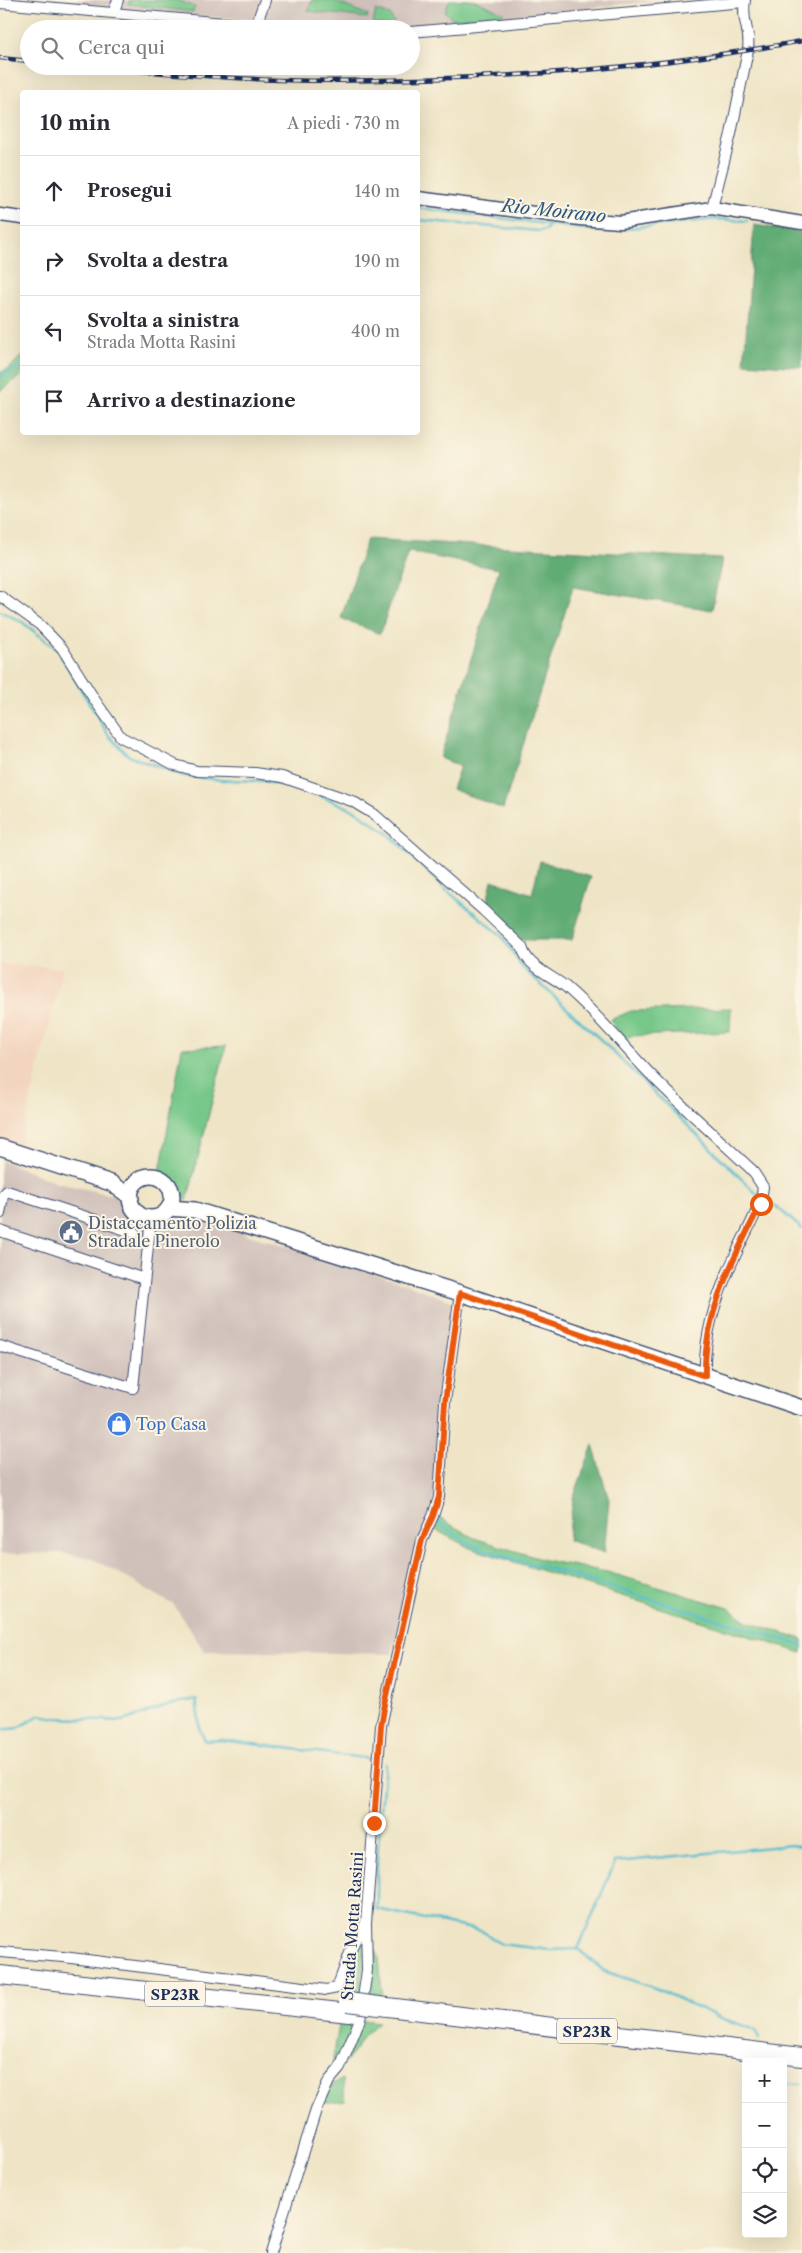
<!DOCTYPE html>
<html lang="it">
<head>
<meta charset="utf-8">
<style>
  :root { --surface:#fff; --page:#f2f2f3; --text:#2b2b33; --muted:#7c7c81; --line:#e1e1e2 }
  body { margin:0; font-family:"Libre Caslon Text",serif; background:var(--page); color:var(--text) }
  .controls { position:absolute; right:15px; bottom:15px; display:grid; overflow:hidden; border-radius:5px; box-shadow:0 5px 20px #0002 }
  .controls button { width:45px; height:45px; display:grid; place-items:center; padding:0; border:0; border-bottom:1px solid var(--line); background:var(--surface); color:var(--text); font:25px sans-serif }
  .stop { position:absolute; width:15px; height:15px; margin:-11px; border:4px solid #ea580c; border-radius:50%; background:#fff }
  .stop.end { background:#ea580c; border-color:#fff; box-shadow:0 1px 5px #0008 }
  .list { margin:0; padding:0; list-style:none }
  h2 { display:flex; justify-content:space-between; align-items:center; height:65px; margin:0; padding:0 20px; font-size:21px }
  h2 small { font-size:16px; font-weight:400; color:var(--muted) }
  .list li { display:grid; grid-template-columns:32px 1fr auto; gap:15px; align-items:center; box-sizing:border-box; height:70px; padding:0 20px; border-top:1px solid var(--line) }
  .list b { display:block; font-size:19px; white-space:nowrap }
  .list p { margin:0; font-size:16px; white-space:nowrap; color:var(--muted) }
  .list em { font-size:16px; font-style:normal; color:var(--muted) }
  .icon { flex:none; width:28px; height:28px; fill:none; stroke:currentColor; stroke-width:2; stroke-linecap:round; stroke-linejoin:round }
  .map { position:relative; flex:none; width:802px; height:2253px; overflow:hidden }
  .search { position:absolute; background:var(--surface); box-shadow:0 5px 20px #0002; left:20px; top:20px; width:400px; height:55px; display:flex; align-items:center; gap:12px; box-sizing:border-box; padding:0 18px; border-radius:28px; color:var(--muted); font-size:19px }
  .panel { position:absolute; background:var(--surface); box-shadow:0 5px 20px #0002; left:20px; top:90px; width:400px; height:345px; border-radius:5px }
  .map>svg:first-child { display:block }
  .built { fill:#f3d4be }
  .industrial { fill:#cfc0ba }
  .green { fill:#76c789; stroke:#487b74 }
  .forest { fill:#60ac75; stroke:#3e6e6a }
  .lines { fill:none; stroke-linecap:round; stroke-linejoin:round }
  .stream { stroke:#52bbcf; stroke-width:2.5 }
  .minor-casing { stroke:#3b4a6e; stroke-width:12 }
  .tertiary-casing { stroke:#3b4a6e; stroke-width:15 }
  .secondary-casing { stroke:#3b4a6e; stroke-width:18 }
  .trunk-casing { stroke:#3b4a6e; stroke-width:20 }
  .minor { stroke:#fff; stroke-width:10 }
  .tertiary { stroke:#fff; stroke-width:12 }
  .secondary { stroke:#fff; stroke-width:15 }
  .trunk { stroke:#fff; stroke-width:18 }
  .rail-casing { stroke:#1b2f5e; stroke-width:4.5 }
  .rail { stroke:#fcf5e5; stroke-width:2.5; stroke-dasharray:8; stroke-linecap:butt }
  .trunk-bridge-casing { stroke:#3b4a6e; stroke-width:20; stroke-linecap:butt }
  .trunk-bridge { stroke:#fff; stroke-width:18 }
  .route { stroke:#ea580c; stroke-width:6 }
  .labels { text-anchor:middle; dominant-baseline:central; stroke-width:4; stroke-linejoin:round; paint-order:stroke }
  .shield { fill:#fcf5e5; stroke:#5e6a86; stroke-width:1 }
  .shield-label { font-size:15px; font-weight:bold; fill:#1b2f5e }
  .service-label { font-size:16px; fill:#4e5e75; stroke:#fcf5e5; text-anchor:start }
  .shop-label { font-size:16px; fill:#366cbe; stroke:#fcf5e5; text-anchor:start }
  .street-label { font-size:16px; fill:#1b2f5e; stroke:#fcf5e5 }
  .water-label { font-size:18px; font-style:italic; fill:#2c5980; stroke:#fcf5e5 }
</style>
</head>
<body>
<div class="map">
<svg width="802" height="2253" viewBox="0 0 802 2253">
  <rect width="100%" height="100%" fill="#fcf5e5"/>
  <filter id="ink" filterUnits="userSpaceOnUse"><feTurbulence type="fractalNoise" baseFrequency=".02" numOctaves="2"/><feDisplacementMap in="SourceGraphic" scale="10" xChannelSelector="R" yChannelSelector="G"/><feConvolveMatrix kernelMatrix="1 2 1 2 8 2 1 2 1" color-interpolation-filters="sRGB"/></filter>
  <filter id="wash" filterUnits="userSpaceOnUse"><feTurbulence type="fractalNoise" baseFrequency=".0096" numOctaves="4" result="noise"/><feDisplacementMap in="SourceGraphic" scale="20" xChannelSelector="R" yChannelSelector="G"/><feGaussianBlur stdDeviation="1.12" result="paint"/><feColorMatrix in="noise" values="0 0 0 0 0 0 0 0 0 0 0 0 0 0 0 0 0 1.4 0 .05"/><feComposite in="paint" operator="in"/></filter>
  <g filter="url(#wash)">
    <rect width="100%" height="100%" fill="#efe5c6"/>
    <!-- built -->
    <path class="built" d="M 0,964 L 63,968 L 19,1148 L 0,1142 Z"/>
    <!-- industrial -->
    <g class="industrial">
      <path d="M 41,0 L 660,0 L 409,28 L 195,16 Z"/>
      <path d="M 2,1160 L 57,1183 L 117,1196 L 130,1219 L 155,1227 L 186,1217 L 304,1251 L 409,1285 L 452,1301 L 438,1452 L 436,1493 L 428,1516 L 392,1654 L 204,1651 L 174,1605 L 99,1562 L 86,1557 L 62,1553 L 0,1554 L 0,1173 Z"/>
    </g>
    <!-- green -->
    <g class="green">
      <path d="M 130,0 L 178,0 L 195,7 L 193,12 L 128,4 Z"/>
      <path d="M 312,0 L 331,0 L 368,15 L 367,18 L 308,11 Z"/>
      <path d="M 449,0 L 474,0 L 504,13 L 501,16 L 452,19 L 445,12 Z"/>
      <path d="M 376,10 L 390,15 L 394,22 L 393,26 L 373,24 Z"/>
      <path d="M 22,355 L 22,375 L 0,391 L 0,373 L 11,367 Z"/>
      <path d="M 731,1008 L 730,1032 L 630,1036 L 625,1040 L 610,1020 L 631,1011 Z"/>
      <path d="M 226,1046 L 187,1201 L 179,1193 L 174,1181 L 160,1172 L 182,1048 Z"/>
      <path d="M 439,1518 L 474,1538 L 544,1560 L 607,1572 L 729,1608 L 749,1622 L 802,1639 L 802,1653 L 470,1548 L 436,1530 Z"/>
      <path d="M 362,1938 L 365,1945 L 361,1991 L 341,1990 Z"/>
      <path d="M 373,1946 L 379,1958 L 382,1992 L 379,1996 L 370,1992 Z"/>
      <path d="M 340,2020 L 356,2020 L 340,2059 L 334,2062 L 333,2058 Z"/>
      <path d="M 363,2020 L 379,2022 C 363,2031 358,2050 345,2062 Z"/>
      <path d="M 343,2079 L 345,2100 L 323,2103 L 329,2086 Z"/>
    </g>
    <!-- forest -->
    <g class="forest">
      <path d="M 754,225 L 802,232 L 802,367 L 744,363 Z"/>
      <path d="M 367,539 L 722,559 L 712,610 L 573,587 L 503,809 L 452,789 L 460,766 L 440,758 L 499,569 L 408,552 L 380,634 L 341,618 Z"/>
      <path d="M 540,861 L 591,877 L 572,940 L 519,940 L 486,908 L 492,880 L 532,894 Z"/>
      <path d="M 593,1445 L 609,1500 L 604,1553 L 568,1540 L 573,1498 Z"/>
    </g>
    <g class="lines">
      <!-- stream -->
      <g class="stream">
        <path d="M 418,208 L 601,231 L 716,219 L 747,221"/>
        <path d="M 418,220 L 539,231 L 545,230 L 550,225"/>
        <path d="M 0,377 L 22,365"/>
        <path d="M 0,611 L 22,622 L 57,649"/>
        <path d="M 61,656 L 109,736 L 129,756 L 184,776 L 222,780 L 265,781 L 304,790"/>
        <path d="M 321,796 L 356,811 L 390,835 L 445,889 L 501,935 L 522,967 L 601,1040 L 759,1196"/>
        <path d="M 764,1199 L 777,1207 L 802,1229"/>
        <path d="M 437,1520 C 463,1548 512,1559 548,1568 L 802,1645"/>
        <path d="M 0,1730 L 18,1728 L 40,1715 L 57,1718 L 123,1721 L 171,1704 L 196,1699 L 200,1730 L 205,1741 L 222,1740 L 372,1759"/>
        <path d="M 385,1763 L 377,1860 L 377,1909 L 482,1931 L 501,1944 L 550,1950 L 578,1949 L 604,1971 L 655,1988 L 721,2018 L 755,2030 L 759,2038"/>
        <path d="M 802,1917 L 802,1928"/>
        <path d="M 578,1949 L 615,1862 L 791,1845 L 802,1846"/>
        <path d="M 783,2083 L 802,2084"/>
      </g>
    </g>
  </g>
  <g filter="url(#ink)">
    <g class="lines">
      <defs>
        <g id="minor">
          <path d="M 0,3 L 294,29"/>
          <path d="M 114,11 L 118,0"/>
          <path d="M 256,25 L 265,0"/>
          <path d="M 411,32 L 744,2"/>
          <path d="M 712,208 L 731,134 L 748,50 C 751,30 741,22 745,0"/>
          <path d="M 0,596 L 40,625 L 62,648 L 96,702 L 121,737 L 175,765 L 197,771 L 255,773 L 282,777 L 352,801 L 375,815 L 483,910 L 522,947 C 527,967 551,975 566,987 C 599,1015 626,1050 657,1081 C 687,1111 720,1140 752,1170 L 763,1187 C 760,1211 746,1231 736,1254 C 718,1291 703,1335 705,1376"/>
          <path d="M 0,1214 L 3,1195 L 7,1191 L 10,1192 L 135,1233"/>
          <path d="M 0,1231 L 144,1279"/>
          <path d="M 0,1346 L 133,1388 L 151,1218"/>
          <path d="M 0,1952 L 63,1957 L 327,1990 L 337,1988 L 354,1942 L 366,1923"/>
          <path d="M 271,2253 L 316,2110 L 329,2081 L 340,2068 L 360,2019 L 367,1970 L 366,1923 L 381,1726 L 422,1540 L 433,1516 L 439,1497 L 445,1402 L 460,1293"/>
        </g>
        <g id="tertiary">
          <path d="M 418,198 L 580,219 L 620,222 L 712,208 L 802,223"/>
          <path d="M 0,215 L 22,218"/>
        </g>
        <g id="secondary">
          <path d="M 0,1147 L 111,1183 L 131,1197"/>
          <circle cx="151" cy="1197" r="21"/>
          <path d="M 169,1208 L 195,1210 L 460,1293 L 802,1408"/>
        </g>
        <g id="trunk">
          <path d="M 0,1975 L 349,2013"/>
          <path d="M 371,2005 L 802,2057"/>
        </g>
      </defs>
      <!-- minor casing -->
      <use href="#minor" class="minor-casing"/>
      <!-- tertiary casing -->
      <use href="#tertiary" class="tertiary-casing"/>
      <!-- secondary casing -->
      <use href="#secondary" class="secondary-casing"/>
      <!-- trunk casing -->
      <use href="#trunk" class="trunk-casing"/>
      <!-- minor -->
      <use href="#minor" class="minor"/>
      <!-- tertiary -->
      <use href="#tertiary" class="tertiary"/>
      <!-- secondary -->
      <use href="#secondary" class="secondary"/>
      <!-- trunk -->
      <use href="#trunk" class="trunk"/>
      <defs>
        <g id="rail">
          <path d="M 0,58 L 29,61"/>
          <path d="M 84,66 C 149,72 214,78 280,80 C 326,82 373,80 419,79 C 548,76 676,64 802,41"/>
        </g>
      </defs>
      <!-- rail casing -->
      <use href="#rail" class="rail-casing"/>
      <!-- rail -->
      <use href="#rail" class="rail"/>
      <defs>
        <path id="trunk-bridge" d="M 348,2002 L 371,2005"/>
      </defs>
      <!-- trunk-bridge casing -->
      <use href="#trunk-bridge" class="trunk-bridge-casing"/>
      <!-- trunk-bridge -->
      <use href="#trunk-bridge" class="trunk-bridge"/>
    </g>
  </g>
  <g class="lines" filter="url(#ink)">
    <!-- route -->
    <path class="route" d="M 374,1823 L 381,1726 L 384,1709 L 422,1540 L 433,1516 L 439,1497 L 445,1402 L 460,1293 L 705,1376 C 703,1315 734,1257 761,1204"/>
  </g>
  <!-- icons -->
  <defs>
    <symbol id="civic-disc" viewBox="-11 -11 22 22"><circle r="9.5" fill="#5c6f8a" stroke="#fcf5e5"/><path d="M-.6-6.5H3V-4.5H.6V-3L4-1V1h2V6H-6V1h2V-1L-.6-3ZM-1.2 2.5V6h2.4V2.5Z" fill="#fff"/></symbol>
    <symbol id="shop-disc" viewBox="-11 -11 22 22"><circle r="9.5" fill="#3f7fe0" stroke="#fcf5e5"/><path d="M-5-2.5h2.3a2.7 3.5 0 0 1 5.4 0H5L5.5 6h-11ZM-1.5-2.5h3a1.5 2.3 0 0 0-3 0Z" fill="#fff"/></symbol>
  </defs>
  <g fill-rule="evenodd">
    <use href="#civic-disc" x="57" y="1218" width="28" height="28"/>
    <use href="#shop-disc" x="105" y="1410" width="28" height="28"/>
  </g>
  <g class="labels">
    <!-- shield labels -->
    <g class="shield">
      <rect x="145" y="1981.5" width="60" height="25" rx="4"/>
      <rect x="557" y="2018.5" width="60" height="25" rx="4"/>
    </g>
    <g class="shield-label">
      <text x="175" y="1994">SP23R</text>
      <text x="587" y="2031">SP23R</text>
    </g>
    <!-- service labels -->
    <g class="service-label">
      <text x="88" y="1223">Distaccamento Polizia<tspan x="88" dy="18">Stradale Pinerolo</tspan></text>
    </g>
    <!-- shop labels -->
    <g class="shop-label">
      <text x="136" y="1424">Top Casa</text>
    </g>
    <!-- street labels -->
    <g class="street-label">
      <text transform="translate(352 1926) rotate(-86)">Strada Motta Rasini</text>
    </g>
    <!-- water labels -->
    <g class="water-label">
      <text transform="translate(554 211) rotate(6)">Rio Moirano</text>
    </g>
  </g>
</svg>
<div class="controls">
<button>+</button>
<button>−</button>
<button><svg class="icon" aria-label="locate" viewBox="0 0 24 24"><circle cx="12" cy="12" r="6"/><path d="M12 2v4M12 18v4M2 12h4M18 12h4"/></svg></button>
<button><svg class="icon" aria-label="layers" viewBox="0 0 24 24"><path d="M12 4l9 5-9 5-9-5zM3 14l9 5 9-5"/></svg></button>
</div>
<div class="stop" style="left:761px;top:1204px"></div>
<div class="stop end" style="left:374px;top:1823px"></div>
<div class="search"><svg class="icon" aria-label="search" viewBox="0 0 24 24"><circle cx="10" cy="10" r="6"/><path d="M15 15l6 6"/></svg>Cerca qui</div>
<section class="panel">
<h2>10 min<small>A piedi · 730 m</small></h2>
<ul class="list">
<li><svg class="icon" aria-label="ahead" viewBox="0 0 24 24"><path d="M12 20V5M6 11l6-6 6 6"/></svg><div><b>Prosegui</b></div><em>140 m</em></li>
<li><svg class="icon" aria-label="right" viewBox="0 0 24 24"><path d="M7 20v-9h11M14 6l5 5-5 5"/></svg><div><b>Svolta a destra</b></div><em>190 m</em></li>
<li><svg class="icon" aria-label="left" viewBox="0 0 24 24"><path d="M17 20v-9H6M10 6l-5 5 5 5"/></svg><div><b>Svolta a sinistra</b><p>Strada Motta Rasini</p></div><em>400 m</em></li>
<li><svg class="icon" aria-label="arrive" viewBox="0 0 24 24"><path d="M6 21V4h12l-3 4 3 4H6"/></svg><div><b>Arrivo a destinazione</b></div></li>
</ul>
</section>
</div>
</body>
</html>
